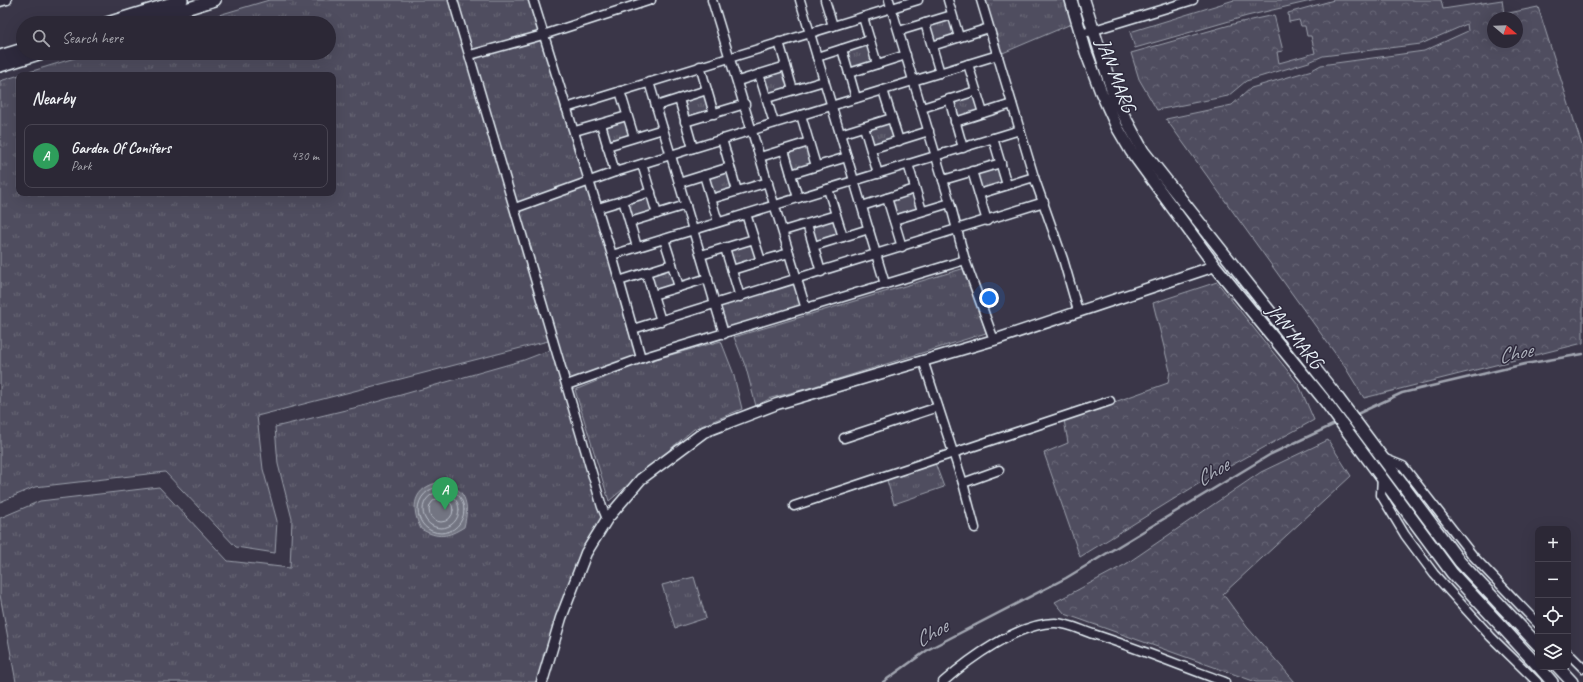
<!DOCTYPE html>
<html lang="en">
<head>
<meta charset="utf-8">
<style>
  :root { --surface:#2c2836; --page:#383442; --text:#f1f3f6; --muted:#a6a6ad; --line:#484451; --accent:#1a73e8 }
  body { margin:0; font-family:Caveat,sans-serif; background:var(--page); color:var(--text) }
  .controls { position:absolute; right:12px; bottom:12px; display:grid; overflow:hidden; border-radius:8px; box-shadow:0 4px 16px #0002 }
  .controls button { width:36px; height:36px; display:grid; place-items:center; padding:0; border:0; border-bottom:1px solid var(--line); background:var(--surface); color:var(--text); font:20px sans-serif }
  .compass { position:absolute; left:1487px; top:12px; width:36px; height:36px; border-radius:50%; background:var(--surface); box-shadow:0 4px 16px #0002; rotate:109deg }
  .you { position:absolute; left:989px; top:298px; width:14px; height:14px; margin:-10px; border:3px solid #fff; border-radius:50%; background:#1a73e8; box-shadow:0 0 0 6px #1a73e833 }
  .badge { display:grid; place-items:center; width:26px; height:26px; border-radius:50%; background:var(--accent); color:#fff; font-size:13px; font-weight:700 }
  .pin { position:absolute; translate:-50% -33px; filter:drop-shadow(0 1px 2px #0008) }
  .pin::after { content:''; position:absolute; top:21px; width:14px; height:12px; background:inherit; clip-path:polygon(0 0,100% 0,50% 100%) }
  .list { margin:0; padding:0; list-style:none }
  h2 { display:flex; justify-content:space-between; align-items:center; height:52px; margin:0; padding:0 16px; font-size:17px }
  h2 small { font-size:13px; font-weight:400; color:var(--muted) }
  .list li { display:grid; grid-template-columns:26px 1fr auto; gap:12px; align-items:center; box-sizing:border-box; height:64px; margin:0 8px 8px; padding:0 8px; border:1px solid var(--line); border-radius:8px }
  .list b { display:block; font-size:15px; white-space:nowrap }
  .list p { margin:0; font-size:13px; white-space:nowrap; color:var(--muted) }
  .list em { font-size:13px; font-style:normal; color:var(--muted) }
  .icon { flex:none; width:22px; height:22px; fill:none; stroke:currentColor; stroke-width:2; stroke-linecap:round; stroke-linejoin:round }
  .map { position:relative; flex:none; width:1583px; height:682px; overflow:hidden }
  .search { position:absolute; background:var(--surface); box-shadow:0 4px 16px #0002; left:16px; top:16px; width:320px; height:44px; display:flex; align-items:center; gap:10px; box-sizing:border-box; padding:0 14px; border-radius:22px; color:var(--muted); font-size:15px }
  .panel { position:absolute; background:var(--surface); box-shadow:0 4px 16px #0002; left:16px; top:72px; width:320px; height:124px; border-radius:8px }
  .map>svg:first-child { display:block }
  .grass { fill:url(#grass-tufts); stroke:#9ca0ac; fill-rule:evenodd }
  .forest { fill:url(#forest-crowns); stroke:#9ca0ac; fill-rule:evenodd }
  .water { fill:#737482; stroke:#a2a6b1 }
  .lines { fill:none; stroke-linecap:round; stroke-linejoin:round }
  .shore { stroke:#b9bfc9; stroke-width:1 }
  .stream { stroke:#a2a6b1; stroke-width:2.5 }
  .minor-casing { stroke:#e8f1f8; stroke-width:11 }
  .tertiary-casing { stroke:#e8f1f8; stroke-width:13 }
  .secondary-casing { stroke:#e8f1f8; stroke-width:14 }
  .minor { stroke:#2f2a3d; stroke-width:8 }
  .tertiary { stroke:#2f2a3d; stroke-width:10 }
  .secondary { stroke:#2f2a3d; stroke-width:11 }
  .labels { text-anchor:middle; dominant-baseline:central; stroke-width:3; stroke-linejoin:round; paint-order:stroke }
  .street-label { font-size:20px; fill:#e8f1f8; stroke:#2f2a3d }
  .water-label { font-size:21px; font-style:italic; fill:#aeb2bd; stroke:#2f2a3d }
</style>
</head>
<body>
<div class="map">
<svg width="1583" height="682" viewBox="0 0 1583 682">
  <defs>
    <pattern id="grass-tufts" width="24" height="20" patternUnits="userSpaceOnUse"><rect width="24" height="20" fill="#504e5f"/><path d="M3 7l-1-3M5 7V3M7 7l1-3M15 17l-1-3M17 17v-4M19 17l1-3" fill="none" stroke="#696877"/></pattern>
    <pattern id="forest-crowns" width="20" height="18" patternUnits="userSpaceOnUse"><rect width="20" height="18" fill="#504e5f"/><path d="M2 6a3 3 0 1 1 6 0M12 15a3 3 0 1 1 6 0" fill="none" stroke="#696877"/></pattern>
  </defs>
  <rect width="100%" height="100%" fill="#3a3648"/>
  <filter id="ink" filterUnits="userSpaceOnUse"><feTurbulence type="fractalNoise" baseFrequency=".025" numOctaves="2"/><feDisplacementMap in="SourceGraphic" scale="8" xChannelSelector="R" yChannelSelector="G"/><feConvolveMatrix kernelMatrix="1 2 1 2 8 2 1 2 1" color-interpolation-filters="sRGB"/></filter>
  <g filter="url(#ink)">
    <!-- grass -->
    <g class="grass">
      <path d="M 269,0 L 532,0 L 640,360 L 561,384 L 603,522 L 576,568 L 542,682 L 16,682 L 0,595 L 0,518 L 40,501 L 159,487 L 228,561 L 290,568 L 292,519 L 278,464 L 275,427 L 362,406 L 524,360 L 550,350 L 548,341 L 257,416 L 263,469 L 277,521 L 275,553 L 236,547 L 165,472 L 35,487 L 0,502 L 0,81 L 91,53 L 329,53 L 329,23 L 192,23 ZM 19,75 L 333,75 L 333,193 L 19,193 Z"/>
      <path d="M 980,0 L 1077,0 L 1083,19 L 998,55 Z"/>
      <path d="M 1234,0 L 1315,0 L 1247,16 L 1135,48 L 1130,32 Z"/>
      <path d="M 951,18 L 954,34 L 934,42 L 929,25 Z"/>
      <path d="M 868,44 L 873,62 L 851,69 L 845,52 Z"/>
      <path d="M 785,70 L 790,88 L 769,94 L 764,76 Z"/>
      <path d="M 706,94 L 711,112 L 688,119 L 682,101 Z"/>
      <path d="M 974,94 L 978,111 L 957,118 L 952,101 Z"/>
      <path d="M 626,119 L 631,136 L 609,142 L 604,125 Z"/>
      <path d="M 890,122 L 895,139 L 872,145 L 868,128 Z"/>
      <path d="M 808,146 L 813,165 L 793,170 L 788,152 Z"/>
      <path d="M 999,166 L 1003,184 L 981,190 L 976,173 Z"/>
      <path d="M 729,171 L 733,189 L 713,195 L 708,177 Z"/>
      <path d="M 914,193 L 918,209 L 896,215 L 891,199 Z"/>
      <path d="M 649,195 L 654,213 L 632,218 L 627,202 Z"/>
      <path d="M 835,218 L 839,235 L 816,242 L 811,226 Z"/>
      <path d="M 753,243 L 757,260 L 734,266 L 729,251 Z"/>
      <path d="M 671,268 L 675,285 L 655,291 L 650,274 Z"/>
      <path d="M 965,268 L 986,333 L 809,388 L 771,398 L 756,406 L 746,368 L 734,337 Z"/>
      <path d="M 797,279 L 806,309 L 724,334 L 716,304 Z"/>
      <path d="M 721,341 L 733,372 L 742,409 L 694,429 L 609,501 L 575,390 L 638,364 Z"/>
      <path d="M 935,463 L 944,487 L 894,504 L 886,477 Z"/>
      <path d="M 694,577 L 706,618 L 675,628 L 662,585 Z"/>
    </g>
    <!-- forest -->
    <g class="forest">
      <path d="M 1334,0 L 1441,0 L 1443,9 L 1502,0 L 1504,14 L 1538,7 L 1583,149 L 1583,343 L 1364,398 L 1345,367 L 1166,119 L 1232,105 L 1251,88 L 1312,70 L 1321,65 L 1424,51 L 1468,31 L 1467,24 L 1421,44 L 1323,56 L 1309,62 L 1246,81 L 1228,96 L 1157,110 L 1139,79 L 1131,53 L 1237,23 L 1274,15 L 1283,51 L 1277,52 L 1279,63 L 1315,53 L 1311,36 L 1307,36 L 1305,26 L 1301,26 L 1299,20 L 1289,22 L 1288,13 ZM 1493,18 L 1517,18 L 1517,42 L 1493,42 Z"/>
      <path d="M 1217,282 L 1299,385 L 1314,420 L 1203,481 L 1080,557 L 1044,453 L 1068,443 L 1064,420 L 1168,383 L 1170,371 L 1153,303 Z"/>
      <path d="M 1328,440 L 1351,476 L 1223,594 L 1247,627 L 1295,682 L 1256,682 L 1065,614 L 1055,602 L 1126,564 L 1261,472 Z"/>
    </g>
    <!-- water -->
    <path class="water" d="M 441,482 C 466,488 470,503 464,527 C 448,537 438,539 421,529 C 410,507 413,487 441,482 Z"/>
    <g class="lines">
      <!-- shore -->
      <g class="shore">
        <circle cx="441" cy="510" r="23"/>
        <circle cx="441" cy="510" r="18"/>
        <circle cx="441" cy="510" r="12"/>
      </g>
      <!-- stream -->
      <g class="stream">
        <path d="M 1355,415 L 1402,393 L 1525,364 L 1583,354"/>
        <path d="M 883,682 L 929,649 L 1066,578 L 1271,454 L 1337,423"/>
      </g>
      <defs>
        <g id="minor">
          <path d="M 453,0 L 602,507 L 607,519"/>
          <path d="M 533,0 L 612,255 L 641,358"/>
          <path d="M 712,0 L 806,309"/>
          <path d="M 800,0 L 885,284"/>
          <path d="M 825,0 L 833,26"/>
          <path d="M 889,0 L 950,203 L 965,260 L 994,340"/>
          <path d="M 948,0 L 959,37"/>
          <path d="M 981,0 L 1034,177 L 1063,259 L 1078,311"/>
          <path d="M 0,2 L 7,0"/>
          <path d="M 863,17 L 877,64"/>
          <path d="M 925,23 L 940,73"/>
          <path d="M 899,31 L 952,15"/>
          <path d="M 1081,34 L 1193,0"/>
          <path d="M 779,42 L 793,90"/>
          <path d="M 932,46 L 989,28"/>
          <path d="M 842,49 L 856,98"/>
          <path d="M 470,55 L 543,35 L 651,0"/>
          <path d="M 817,57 L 870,40"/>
          <path d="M 968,64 L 983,113"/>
          <path d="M 700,66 L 714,114"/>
          <path d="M 849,73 L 906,55"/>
          <path d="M 759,74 L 774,123"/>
          <path d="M 738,81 L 786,66"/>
          <path d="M 649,82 L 724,334"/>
          <path d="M 883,90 L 899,141"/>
          <path d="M 620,91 L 634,137"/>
          <path d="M 767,98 L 824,81"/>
          <path d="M 679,99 L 693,148"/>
          <path d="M 949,99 L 963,148"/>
          <path d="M 656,106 L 707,90"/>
          <path d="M 566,108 L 918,0"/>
          <path d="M 922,108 L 976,91"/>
          <path d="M 801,115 L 816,166"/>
          <path d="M 685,122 L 745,104"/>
          <path d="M 955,122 L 1012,104"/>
          <path d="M 601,124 L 615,172"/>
          <path d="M 864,127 L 878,174"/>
          <path d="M 575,131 L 627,116"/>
          <path d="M 840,134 L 892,118"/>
          <path d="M 993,138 L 1007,185"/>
          <path d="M 722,139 L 737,191"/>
          <path d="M 607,146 L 663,129"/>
          <path d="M 871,149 L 929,131"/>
          <path d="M 784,150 L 798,198"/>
          <path d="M 760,157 L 809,142"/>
          <path d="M 642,164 L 657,214"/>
          <path d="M 908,164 L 922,211"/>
          <path d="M 972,171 L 987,221"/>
          <path d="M 791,174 L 847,157"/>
          <path d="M 704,175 L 718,222"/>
          <path d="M 943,180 L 1001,163"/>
          <path d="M 679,183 L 730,167"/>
          <path d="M 828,189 L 843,237"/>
          <path d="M 979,194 L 1034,177"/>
          <path d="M 887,198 L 902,247"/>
          <path d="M 711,199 L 768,182"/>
          <path d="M 623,200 L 637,247"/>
          <path d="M 862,206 L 915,189"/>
          <path d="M 515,208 L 615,172 L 998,55"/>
          <path d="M 598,208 L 651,192"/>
          <path d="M 746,214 L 754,239"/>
          <path d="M 894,220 L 950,203"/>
          <path d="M 630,222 L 686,205"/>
          <path d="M 807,224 L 821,272"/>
          <path d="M 783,231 L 836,215"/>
          <path d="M 664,239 L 672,264"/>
          <path d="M 814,246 L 869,229"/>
          <path d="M 725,248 L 740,297"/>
          <path d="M 612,255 L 1020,130"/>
          <path d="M 701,255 L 754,239 L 761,261 L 789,253"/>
          <path d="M 732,270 L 761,261"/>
          <path d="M 646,272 L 661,321"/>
          <path d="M 619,281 L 672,264 L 679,287 L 708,278"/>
          <path d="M 653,295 L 679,287"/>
          <path d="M 633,329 L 1044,202"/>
          <path d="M 923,360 L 963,483 L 975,528"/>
          <path d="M 567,385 L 645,357 L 965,260"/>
          <path d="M 844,438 L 938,407"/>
          <path d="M 1383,458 L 1403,466 L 1473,556 L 1538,624"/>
          <path d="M 1382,476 L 1381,495 L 1405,535 L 1434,574 L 1491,637 L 1537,682"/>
          <path d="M 963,483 L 999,470"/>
          <path d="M 794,506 L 1110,401"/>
          <path d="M 1568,653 L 1583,668"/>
          <path d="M 943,682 C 969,659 1018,623 1055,623 C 1068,623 1081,630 1093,634 C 1137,648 1181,666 1225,682"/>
        </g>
        <path id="tertiary" d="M 542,682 L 561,618 L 586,553 L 607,519 L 641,479 L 704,432 L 777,404 L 994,340 L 1215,266"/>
        <g id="secondary">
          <path d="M 1071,0 L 1086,52 L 1101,92 L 1117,127 L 1131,151 L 1215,266 L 1325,401 L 1452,573 L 1538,666"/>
          <path d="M 1084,0 L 1115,99 L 1143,151 L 1335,394 L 1460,562 L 1538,645"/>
          <path d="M 107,23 L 182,0"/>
          <path d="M 140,23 L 215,0"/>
          <path d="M 0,56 L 23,49"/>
          <path d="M 0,66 L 42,53"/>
          <path d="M 1539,667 L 1552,682"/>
          <path d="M 1558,667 L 1572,682"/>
        </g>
      </defs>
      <!-- minor casing -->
      <use href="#minor" class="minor-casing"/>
      <!-- tertiary casing -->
      <use href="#tertiary" class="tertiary-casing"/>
      <!-- secondary casing -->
      <use href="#secondary" class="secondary-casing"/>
      <!-- minor -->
      <use href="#minor" class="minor"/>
      <!-- tertiary -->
      <use href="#tertiary" class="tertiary"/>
      <!-- secondary -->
      <use href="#secondary" class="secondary"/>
    </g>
  </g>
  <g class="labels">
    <!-- street labels -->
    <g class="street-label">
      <text transform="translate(1116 75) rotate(69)">JAN MARG</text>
      <text transform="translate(1295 336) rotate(51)">JAN MARG</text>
    </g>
    <!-- water labels -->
    <g class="water-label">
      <text transform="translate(1515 353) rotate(-12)">Choe</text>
      <text transform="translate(1212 472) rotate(-31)">Choe</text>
      <text transform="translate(931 633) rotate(-30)">Choe</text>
    </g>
  </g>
</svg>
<div class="controls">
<button>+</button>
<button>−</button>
<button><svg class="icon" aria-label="locate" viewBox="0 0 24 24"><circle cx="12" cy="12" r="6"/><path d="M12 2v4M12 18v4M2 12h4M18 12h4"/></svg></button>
<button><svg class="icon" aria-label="layers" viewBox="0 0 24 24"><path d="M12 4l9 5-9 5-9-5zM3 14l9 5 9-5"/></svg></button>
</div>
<svg class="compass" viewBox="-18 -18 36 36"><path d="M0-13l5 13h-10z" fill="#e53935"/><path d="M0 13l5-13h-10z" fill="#a6a6ad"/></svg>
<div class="you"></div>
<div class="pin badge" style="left:445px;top:510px;background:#2e9e5b">A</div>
<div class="search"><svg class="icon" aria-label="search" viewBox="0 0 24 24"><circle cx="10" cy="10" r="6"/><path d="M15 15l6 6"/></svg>Search here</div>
<section class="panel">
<h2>Nearby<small></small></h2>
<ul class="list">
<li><span class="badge" style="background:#2e9e5b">A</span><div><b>Garden Of Conifers</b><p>Park</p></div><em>430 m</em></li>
</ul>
</section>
</div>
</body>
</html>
